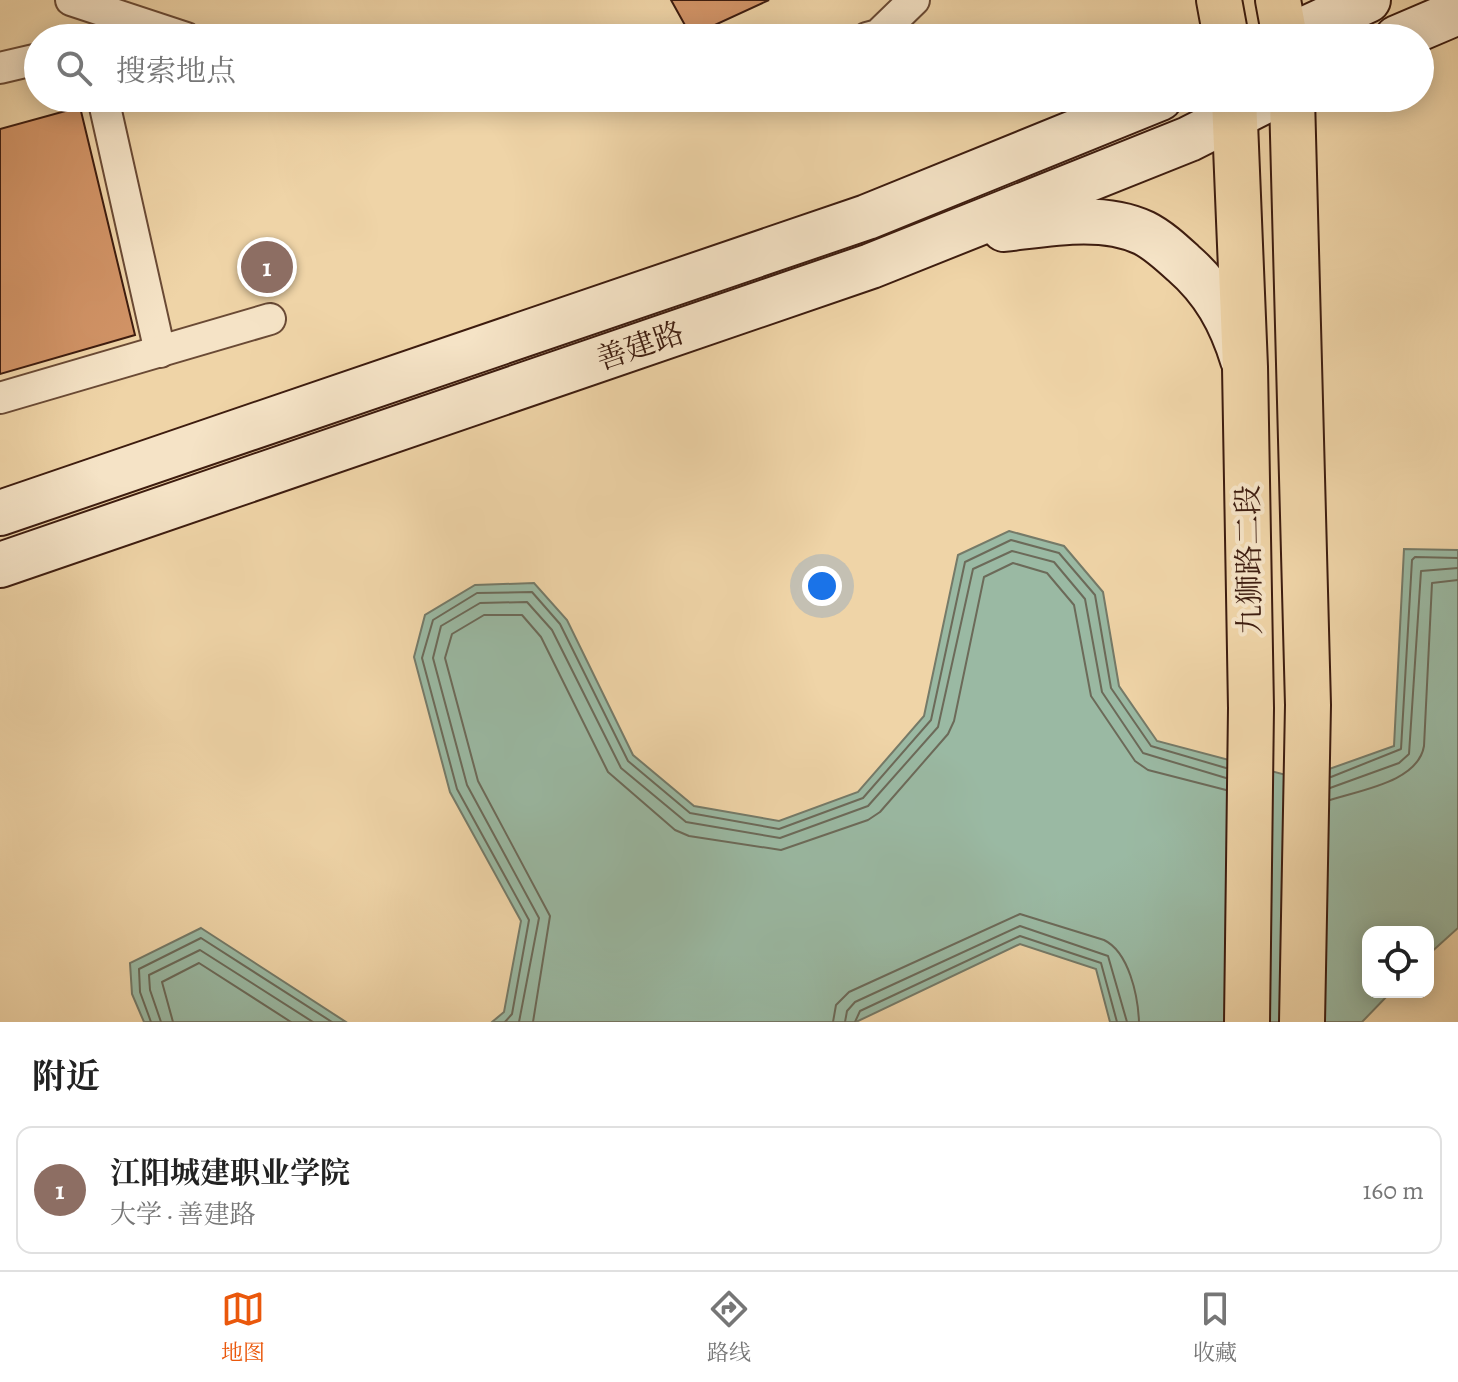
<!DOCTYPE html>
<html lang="zh">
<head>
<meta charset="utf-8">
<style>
  :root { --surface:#fff; --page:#f6f6f6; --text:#222; --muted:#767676; --line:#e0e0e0; --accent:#ea580c }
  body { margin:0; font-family:Alegreya,"Noto Serif SC",serif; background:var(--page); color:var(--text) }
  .controls { position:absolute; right:24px; bottom:24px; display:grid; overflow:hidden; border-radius:16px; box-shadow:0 4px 20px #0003 }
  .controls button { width:72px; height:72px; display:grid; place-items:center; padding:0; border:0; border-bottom:2px solid var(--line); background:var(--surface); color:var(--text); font:40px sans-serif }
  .you { position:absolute; left:822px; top:586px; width:28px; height:28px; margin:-20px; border:6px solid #fff; border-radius:50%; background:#1a73e8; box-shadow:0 0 0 12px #1a73e833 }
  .badge { display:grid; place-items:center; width:52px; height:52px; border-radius:50%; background:var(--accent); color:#fff; font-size:26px; font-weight:700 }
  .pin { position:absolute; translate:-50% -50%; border:4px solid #fff; box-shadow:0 2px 8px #0006 }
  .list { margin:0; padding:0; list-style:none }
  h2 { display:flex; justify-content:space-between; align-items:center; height:104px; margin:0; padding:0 32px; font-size:34px }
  h2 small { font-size:26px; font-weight:400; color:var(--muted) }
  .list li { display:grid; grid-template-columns:52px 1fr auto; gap:24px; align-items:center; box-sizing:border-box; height:128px; margin:0 16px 16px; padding:0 16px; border:2px solid var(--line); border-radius:16px }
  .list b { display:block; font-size:30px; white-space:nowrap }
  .list p { margin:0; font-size:26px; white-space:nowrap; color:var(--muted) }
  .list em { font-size:26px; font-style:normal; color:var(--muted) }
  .icon { flex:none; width:44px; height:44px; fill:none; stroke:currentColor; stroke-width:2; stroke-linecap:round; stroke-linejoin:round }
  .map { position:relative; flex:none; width:1458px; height:1022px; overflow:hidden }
  .search { position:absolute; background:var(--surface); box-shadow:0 4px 20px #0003; left:24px; right:24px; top:24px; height:88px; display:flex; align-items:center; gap:20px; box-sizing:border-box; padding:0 28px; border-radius:44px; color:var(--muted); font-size:30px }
  .sheet { height:248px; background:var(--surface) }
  nav { display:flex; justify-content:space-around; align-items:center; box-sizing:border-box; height:112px; border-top:2px solid var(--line); background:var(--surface); font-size:22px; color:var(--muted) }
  nav a { display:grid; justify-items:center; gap:4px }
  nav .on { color:var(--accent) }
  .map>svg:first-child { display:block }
  .water { fill:#9ab9a3; stroke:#757a68; stroke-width:2 }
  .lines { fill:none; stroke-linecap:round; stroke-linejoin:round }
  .shore { stroke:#6c6a59; stroke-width:2 }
  .building { fill:#d29467; stroke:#3d1c0f; stroke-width:2 }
  .street-casing { stroke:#6a4a35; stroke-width:34 }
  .secondary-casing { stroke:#3d1c0f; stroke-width:48 }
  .primary-casing { stroke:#3d1c0f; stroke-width:48 }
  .street { stroke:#f5e3c6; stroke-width:30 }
  .secondary { stroke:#f5e3c6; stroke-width:44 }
  .primary { stroke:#efd4a7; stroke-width:44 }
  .labels { text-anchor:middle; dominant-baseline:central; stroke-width:8; stroke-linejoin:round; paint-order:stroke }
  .street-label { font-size:30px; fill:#3d1c0f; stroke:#f5e3c6 }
</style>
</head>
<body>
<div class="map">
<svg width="1458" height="1022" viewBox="0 0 1458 1022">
  <rect width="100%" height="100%" fill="#efd4a7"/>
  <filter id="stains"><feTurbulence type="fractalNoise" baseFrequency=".0025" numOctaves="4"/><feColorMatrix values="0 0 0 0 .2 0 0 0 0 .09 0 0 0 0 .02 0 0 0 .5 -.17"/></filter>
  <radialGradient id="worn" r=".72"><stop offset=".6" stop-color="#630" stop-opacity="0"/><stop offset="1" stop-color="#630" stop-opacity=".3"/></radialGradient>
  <!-- water -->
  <g class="water">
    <path d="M 1009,531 L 1064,546 L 1103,592 L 1119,686 L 1157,741 L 1301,779 L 1394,746 L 1404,549 L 1458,550 L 1458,928 L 1428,955 L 1428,932 L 1368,932 L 1368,992 L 1391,992 L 1362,1022 L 1110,1022 L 1096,969 L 1020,944 L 856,1022 L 492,1022 L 504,1012 L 521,921 L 450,792 L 414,657 L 425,615 L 475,585 L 534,583 L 567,620 L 633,755 L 694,806 L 779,821 L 858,792 L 924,716 L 958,555 Z"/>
    <path d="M 201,928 L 346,1022 L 144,1022 L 132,994 L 130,963 Z"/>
  </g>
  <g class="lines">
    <!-- shore -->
    <g class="shore">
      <path d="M 1331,777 L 1401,749 L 1412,560 L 1415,557 L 1458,558"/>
      <path d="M 1330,788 L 1399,763 L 1409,754 L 1421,571 L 1458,568"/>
      <path d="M 1330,800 C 1360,790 1418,782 1424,746 L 1432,583 L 1458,580"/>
      <path d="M 151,1022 L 140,992 L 139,969 L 201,938 L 332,1022"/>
      <path d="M 161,1022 L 150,990 L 149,975 L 200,950 L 313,1022"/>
      <path d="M 173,1022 L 162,982 L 199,963 L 291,1022"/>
      <path d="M 505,1022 L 512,1014 L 529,920 L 457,789 L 422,658 L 433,620 L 477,593 L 532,592 L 560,624 L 628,761 L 690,813 L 779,829 L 863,798 L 931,720 L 965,562 L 1011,540 L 1059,553 L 1095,595 L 1111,688 L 1151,746 L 1226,768"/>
      <path d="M 519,1022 L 539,918 L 467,785 L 433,658 L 441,626 L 480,603 L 527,602 L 552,630 L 621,768 L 686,822 L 780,838 L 868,806 L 938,727 L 973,569 L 1012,551 L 1054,562 L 1085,599 L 1102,692 L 1143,753 L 1226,778"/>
      <path d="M 533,1022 L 550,916 L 478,781 L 445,658 L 452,634 L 484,615 L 522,615 L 541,637 L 608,772 L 675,830 L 689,836 L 781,850 L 868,820 L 880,812 L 948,734 L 954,721 L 984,577 L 1013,563 L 1047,573 L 1074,605 L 1091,696 L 1135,761 L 1148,770 L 1226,790"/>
      <path d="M 833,1022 L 836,1005 L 849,992 L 1020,914 L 1104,940 C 1129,952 1138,996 1139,1022"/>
      <path d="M 845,1022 L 847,1011 L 855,1002 L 1020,926 L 1108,956 L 1127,1022"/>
      <path d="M 855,1022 L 860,1011 L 1020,936 L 1101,963 L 1117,1022"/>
    </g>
  </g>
  <!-- building -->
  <g class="building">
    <path d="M 671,0 L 769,0 L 691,36 Z"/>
    <path d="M 80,107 L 135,335 L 0,374 L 0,129 Z"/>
  </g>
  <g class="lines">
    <defs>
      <g id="street">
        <path d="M 71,0 L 186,38"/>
        <path d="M 867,38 L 878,35 L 914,0"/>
        <path d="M 0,68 L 38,59"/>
        <path d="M 103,98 L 160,352"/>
        <path d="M 0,398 L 270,319"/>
      </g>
      <g id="secondary">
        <path d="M 1286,38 L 1368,0"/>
        <path d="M 1397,38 L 1458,12"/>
        <path d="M 1004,229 C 1047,224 1102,213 1144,233 C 1158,240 1171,252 1183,263 C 1214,290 1231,321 1243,360"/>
        <path d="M 0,513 L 867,217 L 1160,98"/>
        <path d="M 0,565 L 871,266 L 1189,139 L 1270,98"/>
      </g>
      <g id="primary">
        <path d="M 1219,0 L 1226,38"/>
        <path d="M 1278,0 L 1285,38"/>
        <path d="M 1234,98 L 1245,367 L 1251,708 L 1247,1022"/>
        <path d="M 1292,98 L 1308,705 L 1302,1022"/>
      </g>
    </defs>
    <!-- street casing -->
    <use href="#street" class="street-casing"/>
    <!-- secondary casing -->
    <use href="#secondary" class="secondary-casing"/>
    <!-- primary casing -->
    <use href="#primary" class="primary-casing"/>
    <!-- street -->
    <use href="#street" class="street"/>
    <!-- secondary -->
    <use href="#secondary" class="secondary"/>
    <!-- primary -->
    <use href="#primary" class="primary"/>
  </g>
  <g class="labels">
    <!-- street labels -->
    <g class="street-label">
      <text transform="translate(640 346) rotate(-19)">善建路</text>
      <text transform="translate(1249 560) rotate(-91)">九狮路二段</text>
    </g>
  </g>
  <rect width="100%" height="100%" filter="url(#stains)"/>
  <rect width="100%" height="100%" fill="url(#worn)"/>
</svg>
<div class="controls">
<button><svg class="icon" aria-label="locate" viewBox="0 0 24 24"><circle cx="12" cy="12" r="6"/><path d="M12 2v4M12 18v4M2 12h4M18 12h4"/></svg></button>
</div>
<div class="you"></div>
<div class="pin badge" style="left:267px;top:267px;background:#8d6e63">1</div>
<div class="search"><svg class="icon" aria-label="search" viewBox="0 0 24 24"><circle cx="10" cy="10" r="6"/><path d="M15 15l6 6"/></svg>搜索地点</div>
</div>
<section class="sheet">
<h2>附近<small></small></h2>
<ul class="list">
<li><span class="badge" style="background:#8d6e63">1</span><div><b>江阳城建职业学院</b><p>大学 · 善建路</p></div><em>160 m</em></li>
</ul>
</section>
<nav>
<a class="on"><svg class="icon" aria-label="map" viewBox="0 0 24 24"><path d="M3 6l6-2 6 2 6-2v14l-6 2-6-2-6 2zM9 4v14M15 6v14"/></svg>地图</a>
<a><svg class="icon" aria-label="directions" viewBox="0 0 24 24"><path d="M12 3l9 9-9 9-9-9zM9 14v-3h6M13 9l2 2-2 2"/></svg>路线</a>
<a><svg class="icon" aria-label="saved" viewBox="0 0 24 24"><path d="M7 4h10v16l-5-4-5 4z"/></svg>收藏</a>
</nav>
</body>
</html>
